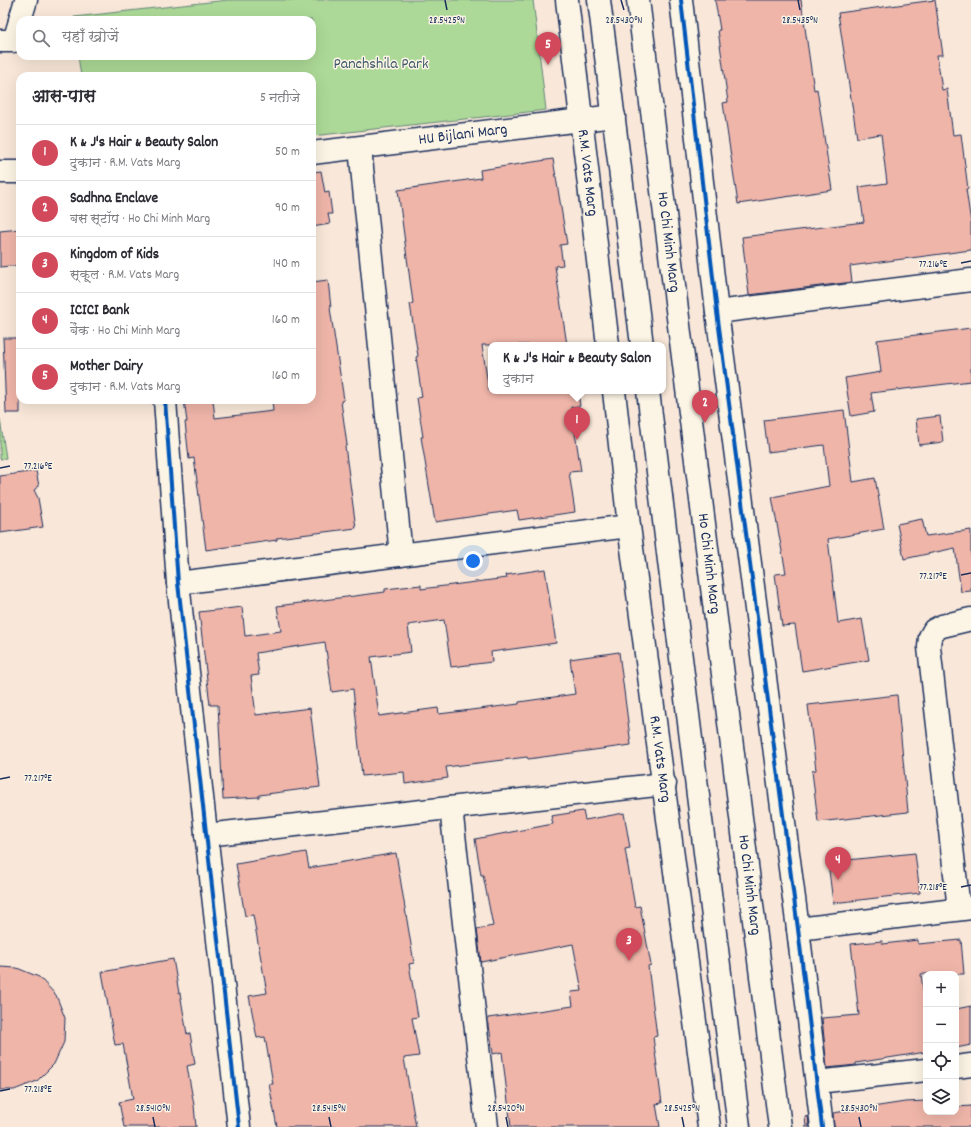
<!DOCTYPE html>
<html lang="hi">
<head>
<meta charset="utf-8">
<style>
  :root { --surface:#fff; --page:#f7f7f7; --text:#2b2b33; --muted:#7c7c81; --line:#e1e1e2; --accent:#d1495b }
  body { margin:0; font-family:Dekko,"Playpen Sans Deva",sans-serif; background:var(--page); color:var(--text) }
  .controls { position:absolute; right:12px; bottom:12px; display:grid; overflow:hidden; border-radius:8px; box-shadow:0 4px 16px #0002 }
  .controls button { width:36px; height:36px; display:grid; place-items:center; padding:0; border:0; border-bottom:1px solid var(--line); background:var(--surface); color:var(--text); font:20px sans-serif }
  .you { position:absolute; left:473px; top:561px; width:14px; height:14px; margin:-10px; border:3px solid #fff; border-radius:50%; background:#1a73e8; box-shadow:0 0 0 6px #1a73e833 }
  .badge { display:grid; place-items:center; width:26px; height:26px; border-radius:50%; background:var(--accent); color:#fff; font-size:13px; font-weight:700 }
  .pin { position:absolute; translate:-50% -33px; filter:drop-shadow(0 1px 2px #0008) }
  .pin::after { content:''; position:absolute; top:21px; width:14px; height:12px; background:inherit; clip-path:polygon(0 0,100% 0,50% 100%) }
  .popup { position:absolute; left:488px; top:342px; width:178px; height:52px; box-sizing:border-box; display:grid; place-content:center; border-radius:8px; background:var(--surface); filter:drop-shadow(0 1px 3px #0005); font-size:13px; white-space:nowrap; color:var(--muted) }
  .popup b { font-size:15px; color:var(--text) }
  .popup::after { content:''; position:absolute; left:50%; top:100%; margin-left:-8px; border:8px solid transparent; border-top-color:var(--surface) }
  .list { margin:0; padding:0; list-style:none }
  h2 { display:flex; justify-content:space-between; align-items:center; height:52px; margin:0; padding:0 16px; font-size:17px }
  h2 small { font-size:13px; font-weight:400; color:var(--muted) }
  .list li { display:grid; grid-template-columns:26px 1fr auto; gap:12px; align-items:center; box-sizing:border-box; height:56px; padding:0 16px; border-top:1px solid var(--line) }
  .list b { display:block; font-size:15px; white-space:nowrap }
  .list p { margin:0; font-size:13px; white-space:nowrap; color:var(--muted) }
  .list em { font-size:13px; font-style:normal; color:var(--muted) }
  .icon { flex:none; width:22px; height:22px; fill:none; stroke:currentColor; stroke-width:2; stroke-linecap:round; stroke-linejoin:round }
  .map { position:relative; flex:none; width:971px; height:1127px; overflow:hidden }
  .search { position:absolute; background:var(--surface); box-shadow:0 4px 16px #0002; left:16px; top:16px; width:300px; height:44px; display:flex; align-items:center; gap:10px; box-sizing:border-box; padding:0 14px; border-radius:12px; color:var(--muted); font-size:15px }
  .panel { position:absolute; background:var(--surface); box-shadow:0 4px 16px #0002; left:16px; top:72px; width:300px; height:332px; border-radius:12px }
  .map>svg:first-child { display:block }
  .green { fill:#acd997; stroke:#64847a }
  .building { fill:#efb5a9; stroke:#1b2f5e }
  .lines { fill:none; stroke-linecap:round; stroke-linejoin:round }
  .minor-casing { stroke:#1b2f5e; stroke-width:25 }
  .primary-casing { stroke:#1b2f5e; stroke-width:25 }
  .minor { stroke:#fcf5e5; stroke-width:22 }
  .primary { stroke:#fcf5e5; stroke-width:22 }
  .cycleway-casing { stroke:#fcf5e5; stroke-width:6 }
  .cycleway { stroke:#0057b8; stroke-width:4 }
  .ticks { fill:none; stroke:#1b2f5e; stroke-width:1.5 }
  .labels { text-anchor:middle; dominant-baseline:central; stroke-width:3; stroke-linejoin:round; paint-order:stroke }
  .park-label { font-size:16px; fill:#3f5a6c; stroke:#fcf5e5 }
  .street-label { font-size:16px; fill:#1b2f5e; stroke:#fcf5e5 }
  .ticks-label { font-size:10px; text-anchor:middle; fill:#1b2f5e; stroke:#fcf5e5; stroke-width:3; stroke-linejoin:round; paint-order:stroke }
</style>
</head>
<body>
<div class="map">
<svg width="971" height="1127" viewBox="0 0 971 1127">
  <rect width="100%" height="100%" fill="#f9e8d9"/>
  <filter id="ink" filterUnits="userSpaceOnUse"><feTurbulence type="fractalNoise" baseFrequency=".025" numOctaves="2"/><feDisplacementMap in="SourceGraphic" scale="8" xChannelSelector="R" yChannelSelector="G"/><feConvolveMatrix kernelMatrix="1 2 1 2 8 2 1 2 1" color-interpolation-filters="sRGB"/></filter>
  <g filter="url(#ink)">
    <!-- green -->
    <g class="green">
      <path d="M 228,0 L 533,0 L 546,110 L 312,136 L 312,76 L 81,76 L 78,56 L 312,56 L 312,20 L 74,20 L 74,17 Z"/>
      <path d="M 0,419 L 6,458 L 0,459 Z"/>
    </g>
    <!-- building -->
    <g class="building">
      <path d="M 715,0 L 801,0 L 814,90 L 817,89 L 832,190 L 738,204 L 723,103 L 728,102 L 718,30 L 720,30 Z"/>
      <path d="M 935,0 L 943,55 L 937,55 L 942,90 L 947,89 L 953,135 L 961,134 L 968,189 L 966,189 L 971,223 L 971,250 L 850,266 L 852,282 L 749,295 L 742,237 L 864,222 L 859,187 L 887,183 L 881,134 L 857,138 L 838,13 Z"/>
      <path d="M 553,159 L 567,244 L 560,245 L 563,265 L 555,266 L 567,345 L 482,345 L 489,391 L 578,391 L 580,406 L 571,407 L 581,471 L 569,472 L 575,512 L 519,520 L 517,510 L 435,522 L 421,437 L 423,437 L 417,398 L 422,397 L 416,357 L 418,356 L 410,304 L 413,303 L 398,190 L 481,178 L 480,170 Z"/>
      <path d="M 321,171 L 325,193 L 329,192 L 332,214 L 328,214 L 330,224 L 312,227 L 312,172 Z"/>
      <path d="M 20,229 L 20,265 L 0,267 L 0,231 Z"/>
      <path d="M 328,280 L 331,308 L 330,308 L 344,400 L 341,401 L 347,445 L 345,446 L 356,528 L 277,538 L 277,540 L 206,550 L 194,458 L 189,459 L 185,422 L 187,422 L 184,400 L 213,400 L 215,418 L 273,411 L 272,400 L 312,400 L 312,282 Z"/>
      <path d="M 971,328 L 971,381 L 871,393 L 874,412 L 851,416 L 845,378 L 881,372 L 877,340 Z"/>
      <path d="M 3,338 L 20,338 L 20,413 L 6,413 Z"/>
      <path d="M 844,410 L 853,482 L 875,478 L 884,529 L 828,539 L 838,623 L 862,619 L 869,660 L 802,671 L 795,625 L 782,626 L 775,574 L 786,573 L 772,497 L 829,486 L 824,445 L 768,452 L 764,420 Z"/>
      <path d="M 940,416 L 943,442 L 919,445 L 916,419 Z"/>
      <path d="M 36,471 L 39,486 L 34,490 L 38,498 L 43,527 L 0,533 L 0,476 Z"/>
      <path d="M 922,519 L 926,536 L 971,530 L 971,591 L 961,592 L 955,548 L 904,559 L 897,524 Z"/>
      <path d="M 545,569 L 556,643 L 491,652 L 492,662 L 451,667 L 444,620 L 408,625 L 411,652 L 371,657 L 379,716 L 438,708 L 439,714 L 519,704 L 519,702 L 575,694 L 570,659 L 619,652 L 631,745 L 528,759 L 527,757 L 446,767 L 448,778 L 405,784 L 404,772 L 362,776 L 353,689 L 332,692 L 325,642 L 256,653 L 259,675 L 251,676 L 256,715 L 310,708 L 320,787 L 259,795 L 259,797 L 223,799 L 218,705 L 210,705 L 199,612 L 242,607 L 245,636 L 281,631 L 277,606 L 385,592 L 385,589 L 421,585 L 421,589 L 507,578 L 506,575 Z"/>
      <path d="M 897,695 L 908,812 L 818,822 L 812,771 L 816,770 L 808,705 Z"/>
      <path d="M 583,811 L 585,820 L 624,813 L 630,848 L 625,849 L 635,907 L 640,906 L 651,965 L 648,966 L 657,1036 L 653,1037 L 662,1103 L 656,1104 L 660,1127 L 511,1127 L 502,1052 L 493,1054 L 488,1018 L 573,1006 L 571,992 L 582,991 L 573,944 L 481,962 L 477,929 L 493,926 L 483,875 L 481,875 L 475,839 L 553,824 L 551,816 Z"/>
      <path d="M 306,852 L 309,868 L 396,853 L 414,963 L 409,964 L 418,1017 L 412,1018 L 419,1056 L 404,1058 L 416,1127 L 277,1127 L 269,1084 L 273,1084 L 265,1037 L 257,1038 L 249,996 L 267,993 L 253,915 L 245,916 L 236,864 Z"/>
      <path d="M 915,853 L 920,893 L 833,903 L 828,862 Z"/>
      <path d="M 918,940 L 918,944 L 961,940 L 964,974 L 921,974 L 926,1013 L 926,1052 L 856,1063 L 856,1065 L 827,1068 L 822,1018 L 859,1015 L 851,944 L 882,941 L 883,944 Z"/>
      <path d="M 173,959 L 179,993 L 180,993 L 187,1034 L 190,1033 L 195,1064 L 187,1066 L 194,1105 L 196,1127 L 124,1127 L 119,1102 L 133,1099 L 123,1044 L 115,1045 L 102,972 Z"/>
      <path d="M 0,967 L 17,968 L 39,977 L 56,995 L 65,1018 L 64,1042 L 54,1064 L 37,1081 L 14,1090 L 0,1090 Z"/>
      <path d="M 971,1006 L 971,1045 L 956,1048 L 956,1009 Z"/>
      <path d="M 926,1101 L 926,1112 L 956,1112 L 956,1107 L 971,1106 L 971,1127 L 834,1127 L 833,1113 L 905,1102 Z"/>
      <path d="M 808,1116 L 809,1127 L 806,1127 L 805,1117 Z"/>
    </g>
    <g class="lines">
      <defs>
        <g id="minor">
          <path id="s1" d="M 567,0 L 608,345"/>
          <path d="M 681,0 L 717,312 L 798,929 L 822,1127"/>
          <path d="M 20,20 L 26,0"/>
          <path d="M 0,41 L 14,41 L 20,21"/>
          <path d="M 360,148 L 401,555"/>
          <path id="s2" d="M 312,153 L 614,116"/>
          <path d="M 0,172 L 20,172"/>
          <path d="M 717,312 L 971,280"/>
          <path id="s3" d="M 614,391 L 629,526 L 709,1127"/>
          <path d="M 165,400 L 178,583 L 239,1127"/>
          <path d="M 178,583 L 629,526"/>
          <path d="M 451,808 L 487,1127"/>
          <path d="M 206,835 L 665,784"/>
          <path d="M 959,909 L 929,647 L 930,637 L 934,630 L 942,626 L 971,619"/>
          <path d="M 798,929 L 971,908"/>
          <path d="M 956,1067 L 971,1065"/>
          <path d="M 817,1082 L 926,1070"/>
        </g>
        <g id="primary">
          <path d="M 599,0 L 642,345"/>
          <path id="s4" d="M 638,0 L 780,1127"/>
          <path d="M 648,391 L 739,1127"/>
        </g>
      </defs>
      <!-- minor casing -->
      <use href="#minor" class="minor-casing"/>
      <!-- primary casing -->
      <use href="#primary" class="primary-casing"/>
      <!-- minor -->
      <use href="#minor" class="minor"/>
      <!-- primary -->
      <use href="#primary" class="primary"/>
      <defs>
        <g id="cycleway">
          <path d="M 681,0 L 717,312 L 798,929 L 822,1127"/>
          <path d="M 165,400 L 178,583 L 239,1127"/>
        </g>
      </defs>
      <!-- cycleway casing -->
      <use href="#cycleway" class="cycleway-casing"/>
      <!-- cycleway -->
      <use href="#cycleway" class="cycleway"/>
    </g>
  </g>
  <!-- ticks -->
  <path class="ticks" d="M 445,0 L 447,10M 621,0 L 624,10M 798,0 L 800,10M 961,263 L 971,261M 0,468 L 10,466M 961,575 L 971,573M 0,779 L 10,777M 961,887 L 971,885M 0,1091 L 10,1089M 153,1117 L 155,1127M 329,1117 L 331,1127M 506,1117 L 508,1127M 682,1117 L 684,1127M 859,1117 L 861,1127"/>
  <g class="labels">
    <!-- park labels -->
    <g class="park-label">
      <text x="381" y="64">Panchshila Park</text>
    </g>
    <!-- street labels -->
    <g class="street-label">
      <text stroke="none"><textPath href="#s2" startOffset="152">HU Bijlani Marg</textPath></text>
      <text stroke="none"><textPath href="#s1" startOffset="174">R.M. Vats Marg</textPath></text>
      <text stroke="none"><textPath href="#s4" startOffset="244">Ho Chi Minh Marg</textPath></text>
      <text stroke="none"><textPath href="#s4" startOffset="568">Ho Chi Minh Marg</textPath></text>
      <text stroke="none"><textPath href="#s3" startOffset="371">R.M. Vats Marg</textPath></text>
      <text stroke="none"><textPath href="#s4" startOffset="892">Ho Chi Minh Marg</textPath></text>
    </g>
  </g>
  <g class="ticks-label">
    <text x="447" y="23">28.5425°N</text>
    <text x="624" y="23">28.5430°N</text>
    <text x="800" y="23">28.5435°N</text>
    <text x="933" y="267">77.216°E</text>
    <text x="38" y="469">77.216°E</text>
    <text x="933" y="579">77.217°E</text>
    <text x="38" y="781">77.217°E</text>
    <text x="933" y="890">77.218°E</text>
    <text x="38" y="1092">77.218°E</text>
    <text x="153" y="1111">28.5410°N</text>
    <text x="329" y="1111">28.5415°N</text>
    <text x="506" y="1111">28.5420°N</text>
    <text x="682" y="1111">28.5425°N</text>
    <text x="859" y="1111">28.5430°N</text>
  </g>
</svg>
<div class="controls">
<button>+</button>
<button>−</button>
<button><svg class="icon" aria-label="locate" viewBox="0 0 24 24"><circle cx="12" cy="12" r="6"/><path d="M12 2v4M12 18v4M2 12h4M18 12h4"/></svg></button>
<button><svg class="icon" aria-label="layers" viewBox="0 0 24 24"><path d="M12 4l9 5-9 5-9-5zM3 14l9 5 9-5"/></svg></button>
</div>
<div class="you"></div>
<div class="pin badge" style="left:577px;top:440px">1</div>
<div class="popup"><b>K &amp; J's Hair &amp; Beauty Salon</b>दुकान</div>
<div class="pin badge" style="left:705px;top:423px">2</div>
<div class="pin badge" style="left:629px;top:961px">3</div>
<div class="pin badge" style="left:838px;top:880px">4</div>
<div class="pin badge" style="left:548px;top:65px">5</div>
<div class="search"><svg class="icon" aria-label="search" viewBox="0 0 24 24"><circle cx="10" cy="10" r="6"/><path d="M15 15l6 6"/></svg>यहाँ खोजें</div>
<section class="panel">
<h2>आस-पास<small>5 नतीजे</small></h2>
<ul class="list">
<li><span class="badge">1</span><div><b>K &amp; J's Hair &amp; Beauty Salon</b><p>दुकान · R.M. Vats Marg</p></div><em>50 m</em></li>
<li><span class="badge">2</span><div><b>Sadhna Enclave</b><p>बस स्टॉप · Ho Chi Minh Marg</p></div><em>90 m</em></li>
<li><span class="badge">3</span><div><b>Kingdom of Kids</b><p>स्कूल · R.M. Vats Marg</p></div><em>140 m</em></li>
<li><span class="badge">4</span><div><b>ICICI Bank</b><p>बैंक · Ho Chi Minh Marg</p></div><em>160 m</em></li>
<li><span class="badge">5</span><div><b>Mother Dairy</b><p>दुकान · R.M. Vats Marg</p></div><em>160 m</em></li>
</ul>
</section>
</div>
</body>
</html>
